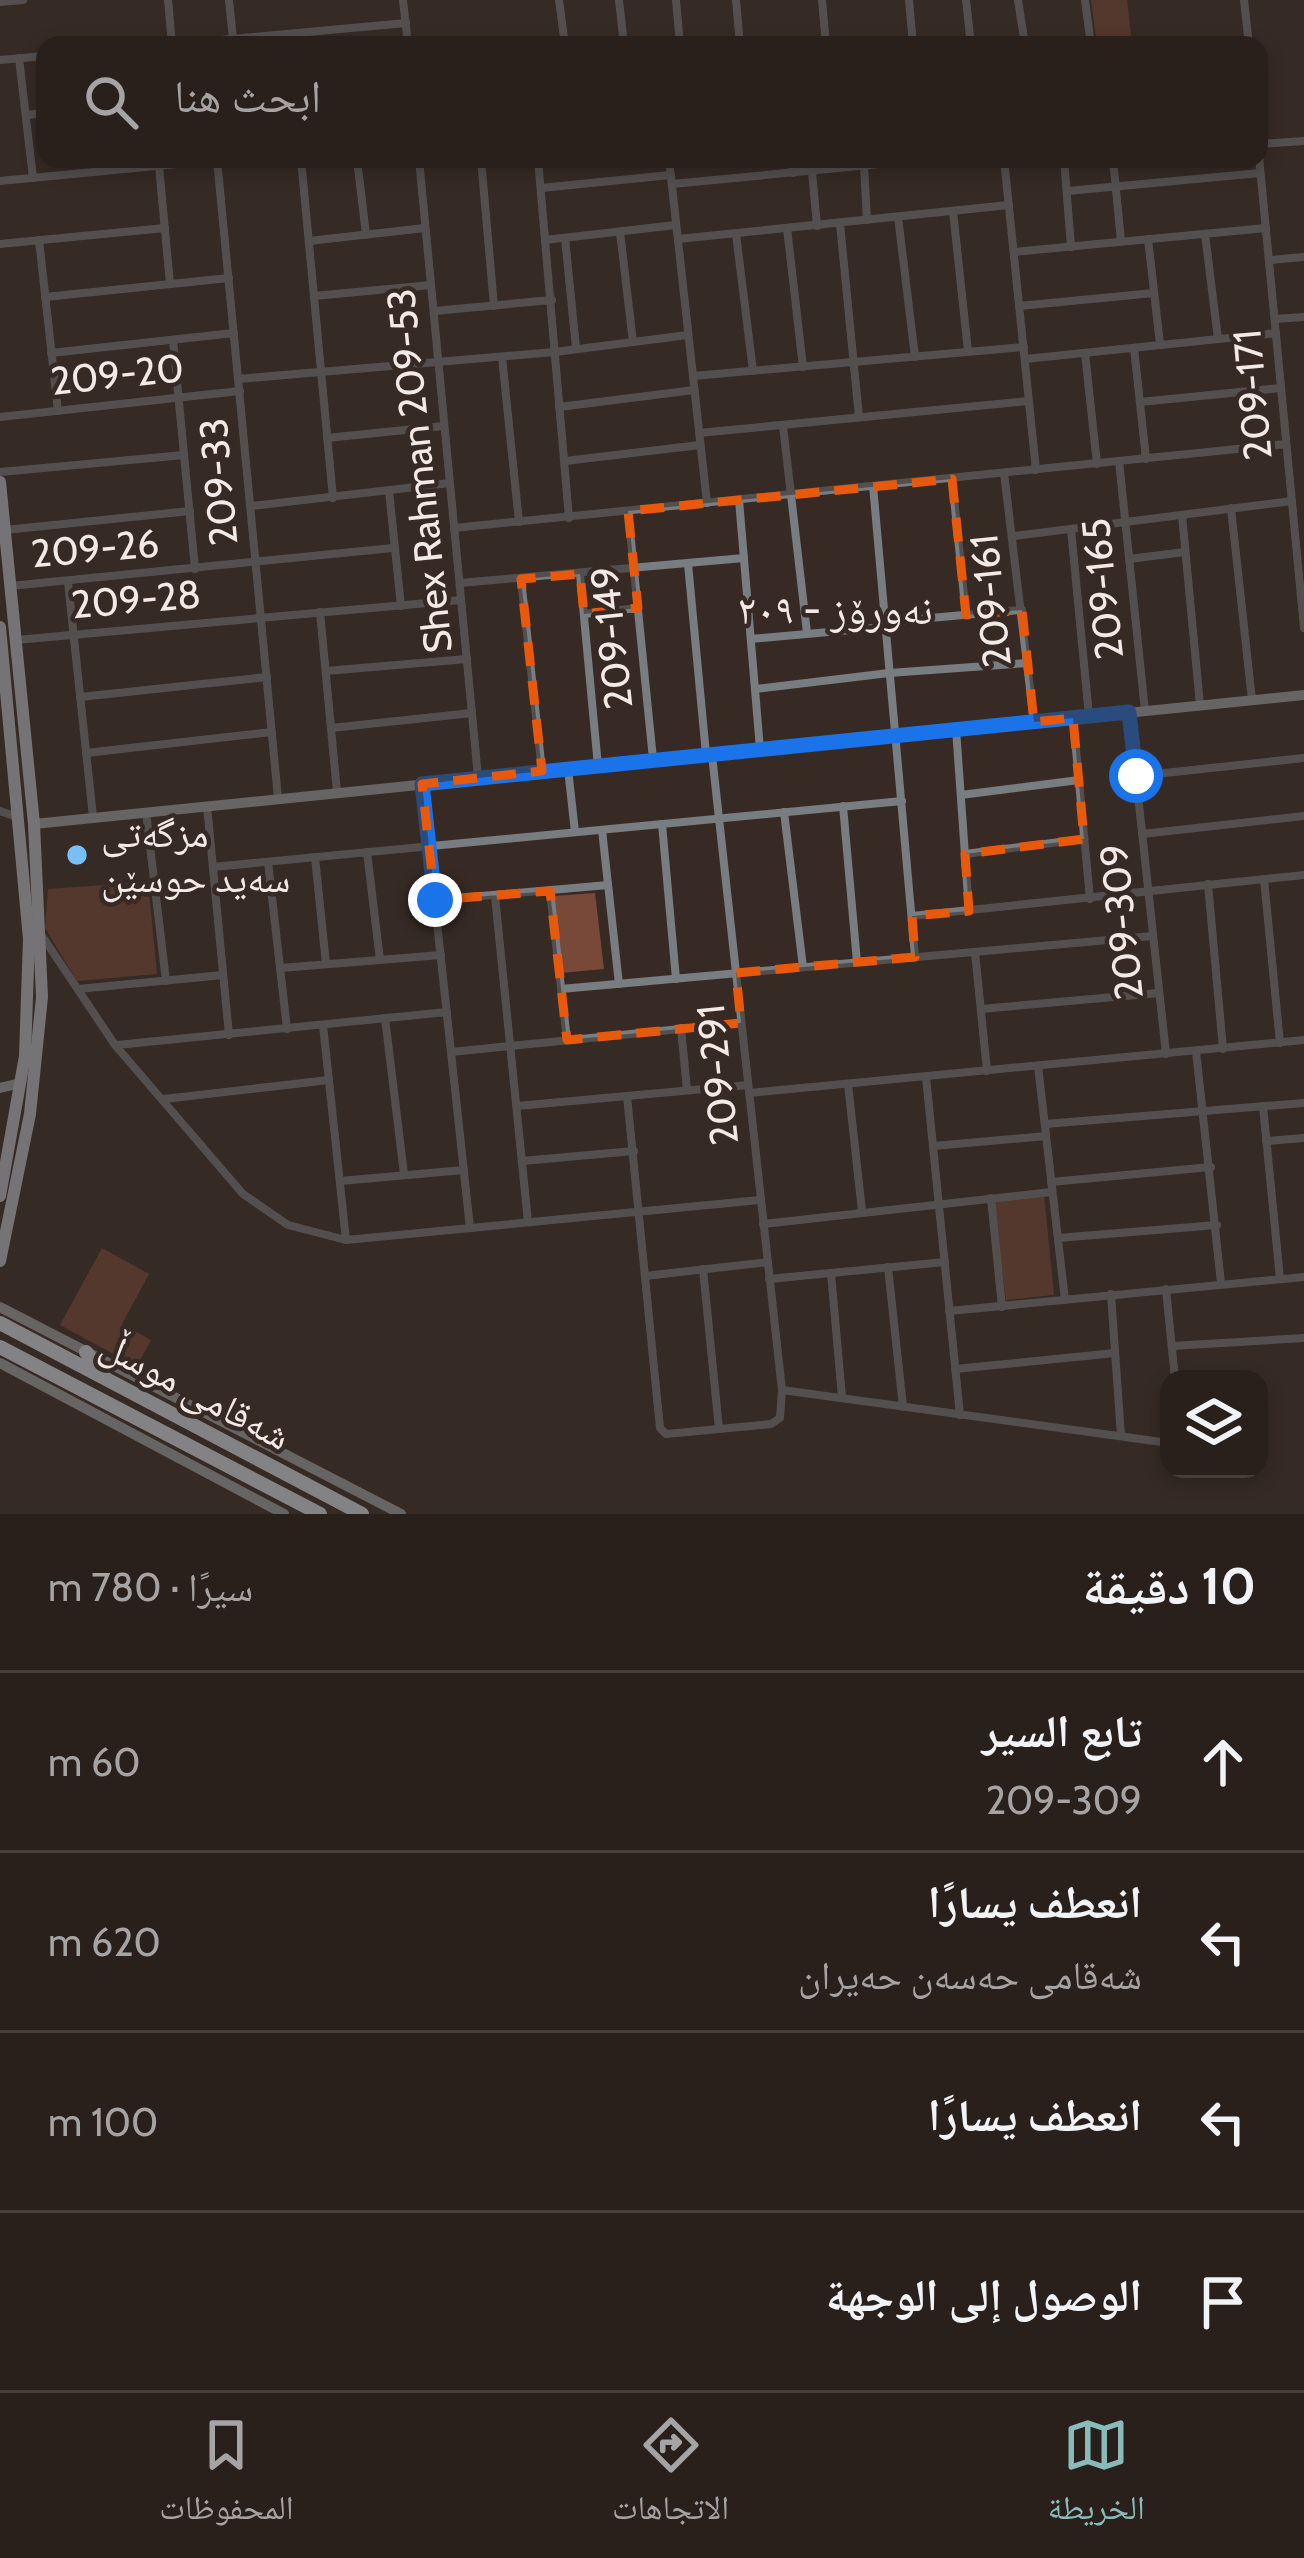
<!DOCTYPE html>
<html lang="ar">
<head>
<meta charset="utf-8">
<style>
  :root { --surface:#29201c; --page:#312825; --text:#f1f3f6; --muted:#a5a3a3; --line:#453e3b; --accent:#8bbbb9 }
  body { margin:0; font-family:Cabin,"Noto Naskh Arabic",sans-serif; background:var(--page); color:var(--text); direction:rtl }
  .controls { position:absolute; right:36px; bottom:36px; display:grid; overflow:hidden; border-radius:24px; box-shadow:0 6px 18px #0003 }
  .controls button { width:108px; height:108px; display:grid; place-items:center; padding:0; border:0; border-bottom:3px solid var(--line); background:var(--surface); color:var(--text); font:60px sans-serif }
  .stop { position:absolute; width:36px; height:36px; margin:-27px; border:9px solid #1a73e8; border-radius:50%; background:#fff }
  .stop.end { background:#1a73e8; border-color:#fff; box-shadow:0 3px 12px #0008 }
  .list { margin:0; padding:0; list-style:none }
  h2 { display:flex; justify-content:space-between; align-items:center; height:156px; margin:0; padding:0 48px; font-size:51px }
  h2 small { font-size:39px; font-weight:400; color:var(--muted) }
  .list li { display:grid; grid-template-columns:78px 1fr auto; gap:36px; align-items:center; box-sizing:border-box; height:180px; padding:0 48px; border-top:3px solid var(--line) }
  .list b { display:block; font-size:45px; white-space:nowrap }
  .list p { margin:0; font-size:39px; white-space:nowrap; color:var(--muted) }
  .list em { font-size:39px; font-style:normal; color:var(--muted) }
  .icon { flex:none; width:66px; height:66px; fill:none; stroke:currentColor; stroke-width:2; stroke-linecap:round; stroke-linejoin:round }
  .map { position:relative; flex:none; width:1304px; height:1514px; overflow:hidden; direction:ltr }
  .search { position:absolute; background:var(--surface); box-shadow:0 6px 18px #0003; left:36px; right:36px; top:36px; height:132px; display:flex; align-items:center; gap:30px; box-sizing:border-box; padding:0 42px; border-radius:24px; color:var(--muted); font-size:45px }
  .sheet { height:876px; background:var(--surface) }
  nav { display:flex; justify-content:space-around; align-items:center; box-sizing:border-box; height:168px; border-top:3px solid var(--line); background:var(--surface); font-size:33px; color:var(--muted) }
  nav a { display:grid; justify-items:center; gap:6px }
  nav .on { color:var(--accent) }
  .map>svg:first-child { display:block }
  .green { fill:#784838 }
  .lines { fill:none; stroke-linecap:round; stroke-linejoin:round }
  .street { stroke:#777d81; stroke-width:8 }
  .secondary { stroke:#a2aab1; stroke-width:10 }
  .primary { stroke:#c2cdd7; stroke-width:12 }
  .highway { stroke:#dfedf8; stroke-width:14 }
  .route { stroke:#1a73e8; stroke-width:15 }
  .marked { fill:none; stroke:#e8590c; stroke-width:9; stroke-dasharray:24 15; stroke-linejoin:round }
  .poi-dot { fill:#78bff7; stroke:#372a25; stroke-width:4.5 }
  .labels { text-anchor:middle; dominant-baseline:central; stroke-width:9; stroke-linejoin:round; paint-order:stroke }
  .street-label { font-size:39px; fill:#f3eae7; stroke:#372a25 }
  .poi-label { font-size:39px; fill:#f3eae7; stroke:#372a25; text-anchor:start }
  .neighbourhood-label { font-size:42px; fill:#f3eae7; stroke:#372a25 }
</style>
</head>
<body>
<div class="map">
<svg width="1304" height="1514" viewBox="0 0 1304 1514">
  <rect width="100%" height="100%" fill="#372a25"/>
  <!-- green -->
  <g class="green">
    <path d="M 1091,0 L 1127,0 L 1132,45 L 1097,45 Z"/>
    <path d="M 148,882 L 157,974 L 77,981 L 45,928 L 48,889 Z"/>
    <path d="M 595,893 L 604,969 L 561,973 L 554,896 Z"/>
    <path d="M 1044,1194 L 1054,1295 L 1006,1300 L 993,1200 Z"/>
    <path d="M 102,1248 L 149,1274 L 122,1324 L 151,1340 L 138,1364 L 130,1363 L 60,1325 Z"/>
  </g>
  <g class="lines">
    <!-- street -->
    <g class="street">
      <path d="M 168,0 L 172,44"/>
      <path d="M 229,0 L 233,39"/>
      <path d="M 403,0 L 408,45"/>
      <path d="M 559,0 L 565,45"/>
      <path d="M 619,0 L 624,45"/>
      <path d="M 676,0 L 680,45"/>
      <path d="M 736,0 L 740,45"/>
      <path d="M 822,0 L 826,45"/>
      <path d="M 909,0 L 913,45"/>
      <path d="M 966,0 L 971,45"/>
      <path d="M 1018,0 L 1025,45"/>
      <path d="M 1085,0 L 1091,45"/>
      <path d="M 1244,0 L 1249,45"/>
      <path d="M 0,2 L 23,0"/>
      <path d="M 166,45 L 406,23"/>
      <path d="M 19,58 L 33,178"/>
      <path d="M 0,60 L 45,56"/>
      <path d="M 26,115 L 45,113"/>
      <path d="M 1259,144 L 1304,141"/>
      <path d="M 1259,157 L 1304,628"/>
      <path d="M 217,159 L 278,798"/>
      <path d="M 301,159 L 333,498"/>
      <path d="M 357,159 L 366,235"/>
      <path d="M 419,159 L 478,777"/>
      <path d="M 481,159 L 494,306"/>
      <path d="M 538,159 L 569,518"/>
      <path d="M 669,159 L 707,503"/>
      <path d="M 792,159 L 793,173"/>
      <path d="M 1004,159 L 1036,470"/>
      <path d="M 1064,159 L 1071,247"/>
      <path d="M 1113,159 L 1121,241"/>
      <path d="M 864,165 L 867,220"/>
      <path d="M 159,166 L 170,284"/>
      <path d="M 812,172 L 817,226"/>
      <path d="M 0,181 L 218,160"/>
      <path d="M 672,184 L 932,159"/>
      <path d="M 541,188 L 670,175"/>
      <path d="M 1067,191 L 1260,173"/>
      <path d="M 953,211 L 968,351"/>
      <path d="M 898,217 L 915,357"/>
      <path d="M 840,224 L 859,417"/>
      <path d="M 787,228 L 803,367"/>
      <path d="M 620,232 L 633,342"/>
      <path d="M 736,234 L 753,371"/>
      <path d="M 1205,234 L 1218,339"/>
      <path d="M 565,238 L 576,348"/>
      <path d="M 678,239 L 1009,205"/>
      <path d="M 1148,239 L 1160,344"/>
      <path d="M 39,240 L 58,411"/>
      <path d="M 545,240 L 676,225"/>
      <path d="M 309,241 L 425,228"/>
      <path d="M 0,244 L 165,228"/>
      <path d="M 1014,252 L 1266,228"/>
      <path d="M 1269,260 L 1304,257"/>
      <path d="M 314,296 L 431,285"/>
      <path d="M 45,297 L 229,278"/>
      <path d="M 1019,306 L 1154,293"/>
      <path d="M 434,311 L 552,300"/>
      <path d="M 1275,319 L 1304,317"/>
      <path d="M 173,340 L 195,569"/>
      <path d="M 1134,348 L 1146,459"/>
      <path d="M 51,353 L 234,333"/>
      <path d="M 1085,353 L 1097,464"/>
      <path d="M 502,357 L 519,522"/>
      <path d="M 1025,359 L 1276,333"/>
      <path d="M 693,376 L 1024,347"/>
      <path d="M 238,379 L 555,352 L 688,335"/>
      <path d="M 1140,402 L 1281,388"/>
      <path d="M 559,407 L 694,390"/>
      <path d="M 0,417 L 240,391"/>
      <path d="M 783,426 L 807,633"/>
      <path d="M 699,433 L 1029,401"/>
      <path d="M 327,438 L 444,426"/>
      <path d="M 565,461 L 700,445"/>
      <path d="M 1119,461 L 1145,711"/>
      <path d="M 0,472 L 184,455"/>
      <path d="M 1004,473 L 1034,722"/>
      <path d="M 952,479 L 966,615"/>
      <path d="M 873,486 L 915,956"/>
      <path d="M 389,491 L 401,606"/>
      <path d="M 739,500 L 760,749"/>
      <path d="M 251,506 L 450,483"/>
      <path d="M 1231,508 L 1252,700"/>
      <path d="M 628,511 L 653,759"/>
      <path d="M 1182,515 L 1200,705"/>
      <path d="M 454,528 L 1286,444"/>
      <path d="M 1071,529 L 1089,716"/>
      <path d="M 5,530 L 190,511"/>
      <path d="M 1014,536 L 1292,501"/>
      <path d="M 1129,559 L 1185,552"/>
      <path d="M 688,564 L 706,754"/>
      <path d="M 580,574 L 598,766"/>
      <path d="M 521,579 L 542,771"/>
      <path d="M 68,582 L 93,817"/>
      <path d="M 460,583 L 744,558"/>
      <path d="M 10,586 L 393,548"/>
      <path d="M 320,612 L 337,792"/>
      <path d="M 584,614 L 638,608"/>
      <path d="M 884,622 L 1022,610"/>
      <path d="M 751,639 L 885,627"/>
      <path d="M 16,640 L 461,600"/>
      <path d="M 326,671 L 467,659"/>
      <path d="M 755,689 L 889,673 L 1028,663"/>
      <path d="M 80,697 L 267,677"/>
      <path d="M 1129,712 L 1166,1054"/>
      <path d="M 1073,718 L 1090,899"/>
      <path d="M 331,728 L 472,713"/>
      <path d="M 956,729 L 969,911"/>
      <path d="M 86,753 L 272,732"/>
      <path d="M 568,769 L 575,832"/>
      <path d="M 1136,776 L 1304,758"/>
      <path d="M 422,784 L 470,1228"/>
      <path d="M 961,795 L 1079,780"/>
      <path d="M 207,806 L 229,1035"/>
      <path d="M 843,806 L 857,962"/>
      <path d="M 0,811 L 17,817"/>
      <path d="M 146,812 L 166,981"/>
      <path d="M 784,812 L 803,967"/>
      <path d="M 662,824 L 676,979"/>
      <path d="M 602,830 L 619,984"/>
      <path d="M 1142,834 L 1304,816"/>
      <path d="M 367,852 L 380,960"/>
      <path d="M 965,854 L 1084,839"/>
      <path d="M 315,857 L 326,964"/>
      <path d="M 268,862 L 287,1029"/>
      <path d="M 213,867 L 902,801"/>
      <path d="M 1264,879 L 1280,1043"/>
      <path d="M 1208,884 L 1223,1049"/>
      <path d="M 550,891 L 567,1040"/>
      <path d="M 495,896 L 528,1222"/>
      <path d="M 435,900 L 608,885"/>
      <path d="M 912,916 L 1304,875"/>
      <path d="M 40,933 L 115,1045 L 243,1194 L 288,1225 L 346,1240 L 760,1200"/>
      <path d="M 975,952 L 987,1071"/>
      <path d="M 281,968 L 441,955"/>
      <path d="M 78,989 L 223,975"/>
      <path d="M 561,989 L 1153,936"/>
      <path d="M 981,1009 L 1159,993"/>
      <path d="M 385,1018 L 404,1174"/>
      <path d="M 323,1025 L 346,1240"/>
      <path d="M 681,1028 L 687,1090"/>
      <path d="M 117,1045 L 447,1012"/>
      <path d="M 1196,1051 L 1221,1283"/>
      <path d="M 451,1052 L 741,1023"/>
      <path d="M 1038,1066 L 1065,1300"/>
      <path d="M 926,1077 L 960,1415"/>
      <path d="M 848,1084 L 862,1211"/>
      <path d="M 749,1093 L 1304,1040"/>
      <path d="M 627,1096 L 660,1428 L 666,1434 L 771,1424 L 780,1418 L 782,1390 L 712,755"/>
      <path d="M 164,1099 L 329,1080"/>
      <path d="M 517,1106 L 748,1085"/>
      <path d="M 1263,1106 L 1280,1279"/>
      <path d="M 1045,1124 L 1304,1103"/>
      <path d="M 1266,1141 L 1304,1138"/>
      <path d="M 933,1146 L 1046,1136"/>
      <path d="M 522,1161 L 634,1151"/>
      <path d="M 340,1181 L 464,1170"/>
      <path d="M 1051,1182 L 1211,1167"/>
      <path d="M 991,1198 L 1002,1307"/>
      <path d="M 763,1224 L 1052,1192"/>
      <path d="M 1058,1238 L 1217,1225"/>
      <path d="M 888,1267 L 903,1407"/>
      <path d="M 703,1269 L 719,1429"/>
      <path d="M 831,1273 L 842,1397"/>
      <path d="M 645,1276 L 768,1262"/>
      <path d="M 769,1279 L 945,1262"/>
      <path d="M 1166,1289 L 1175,1379"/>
      <path d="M 1111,1294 L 1121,1436"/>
      <path d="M 949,1311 L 1304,1277"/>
      <path d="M 1172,1346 L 1304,1338"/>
      <path d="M 955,1369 L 1115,1353"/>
      <path d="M 782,1390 L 1169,1443"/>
    </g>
    <!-- secondary -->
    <g class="secondary">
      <path d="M 34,824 L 1304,695"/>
      <path d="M 0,1088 L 21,1083"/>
      <path d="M 0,1307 L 401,1514"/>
      <path d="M 0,1363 L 284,1514"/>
    </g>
    <!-- primary -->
    <g class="primary">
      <path d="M 0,482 L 34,824 L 42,997 L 30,1114 L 0,1261"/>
      <path d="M 0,627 L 29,939 L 25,1056 L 0,1196"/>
    </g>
    <!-- highway -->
    <g class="highway">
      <path d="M 0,1323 L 362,1514"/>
      <path d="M 0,1347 L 320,1514"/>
      <path d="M 86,1352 L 104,1376"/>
    </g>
  </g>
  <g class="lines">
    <!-- route -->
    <path class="route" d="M 435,900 L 422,784 L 1129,712 L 1136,776"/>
  </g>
  <!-- marked area -->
  <path d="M0 0H1304V1514H0ZM 952,479 L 966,615 L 1022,610 L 1034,722 L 1073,718 L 1084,839 L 965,854 L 969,911 L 912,916 L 915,957 L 736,973 L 741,1023 L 567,1040 L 550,891 L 435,900 L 422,784 L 542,771 L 521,579 L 580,574 L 584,614 L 638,608 L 628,511 Z" fill="#372a25" fill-opacity=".55" fill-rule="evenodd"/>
  <path class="marked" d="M 952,479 L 966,615 L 1022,610 L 1034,722 L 1073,718 L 1084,839 L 965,854 L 969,911 L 912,916 L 915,957 L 736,973 L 741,1023 L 567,1040 L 550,891 L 435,900 L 422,784 L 542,771 L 521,579 L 580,574 L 584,614 L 638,608 L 628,511 Z"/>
  <!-- markers -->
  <circle class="poi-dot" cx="77" cy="855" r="12"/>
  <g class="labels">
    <!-- street labels -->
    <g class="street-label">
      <text transform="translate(117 374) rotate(-6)">209-20</text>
      <text transform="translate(1252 395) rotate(-95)">209-171</text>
      <text transform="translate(419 471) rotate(-96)">Shex Rahman 209-53</text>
      <text transform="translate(218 482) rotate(-95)">209-33</text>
      <text transform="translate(95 548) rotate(-5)">209-26</text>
      <text transform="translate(1102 589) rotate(-96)">209-165</text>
      <text transform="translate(136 599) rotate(-5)">209-28</text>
      <text transform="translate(990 601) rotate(-96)">209-161</text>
      <text transform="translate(611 638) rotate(-96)">209-149</text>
      <text transform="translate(1121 922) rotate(-96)">209-309</text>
      <text transform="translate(717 1075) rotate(-96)">209-291</text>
      <text transform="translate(196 1390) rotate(28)">شەقامی موسڵ</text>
    </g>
    <!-- poi labels -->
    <g class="poi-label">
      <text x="101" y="833">مزگەتی<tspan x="101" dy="45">سەید حوسێن</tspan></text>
    </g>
    <!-- neighbourhood labels -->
    <g class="neighbourhood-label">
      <text x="835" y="609">نەورۆز - ٢٠٩</text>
    </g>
  </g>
</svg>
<div class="controls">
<button><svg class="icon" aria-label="layers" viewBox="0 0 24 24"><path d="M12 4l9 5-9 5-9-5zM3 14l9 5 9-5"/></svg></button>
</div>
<div class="stop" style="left:1136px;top:776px"></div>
<div class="stop end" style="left:435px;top:900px"></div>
<div class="search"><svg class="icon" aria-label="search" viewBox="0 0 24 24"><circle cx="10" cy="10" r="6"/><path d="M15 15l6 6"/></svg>ابحث هنا</div>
</div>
<section class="sheet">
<h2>10 دقيقة<small>سيرًا · 780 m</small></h2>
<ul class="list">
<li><svg class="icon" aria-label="ahead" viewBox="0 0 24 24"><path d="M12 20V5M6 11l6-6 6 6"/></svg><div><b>تابع السير</b><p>209-309</p></div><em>60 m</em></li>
<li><svg class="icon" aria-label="left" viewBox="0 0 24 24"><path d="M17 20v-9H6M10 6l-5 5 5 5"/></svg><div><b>انعطف يسارًا</b><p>شەقامی حەسەن حەیران</p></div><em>620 m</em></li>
<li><svg class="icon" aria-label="left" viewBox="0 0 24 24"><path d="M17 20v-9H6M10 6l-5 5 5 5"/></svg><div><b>انعطف يسارًا</b></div><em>100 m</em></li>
<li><svg class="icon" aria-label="arrive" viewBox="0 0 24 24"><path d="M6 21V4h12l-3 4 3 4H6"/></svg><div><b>الوصول إلى الوجهة</b></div></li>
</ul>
</section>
<nav>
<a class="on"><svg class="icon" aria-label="map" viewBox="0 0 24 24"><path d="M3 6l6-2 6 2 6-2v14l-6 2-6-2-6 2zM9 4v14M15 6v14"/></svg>الخريطة</a>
<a><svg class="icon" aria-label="directions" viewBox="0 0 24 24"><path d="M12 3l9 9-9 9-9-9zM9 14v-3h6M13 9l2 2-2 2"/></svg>الاتجاهات</a>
<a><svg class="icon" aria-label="saved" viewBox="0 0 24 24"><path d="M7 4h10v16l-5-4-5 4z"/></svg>المحفوظات</a>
</nav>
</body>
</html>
